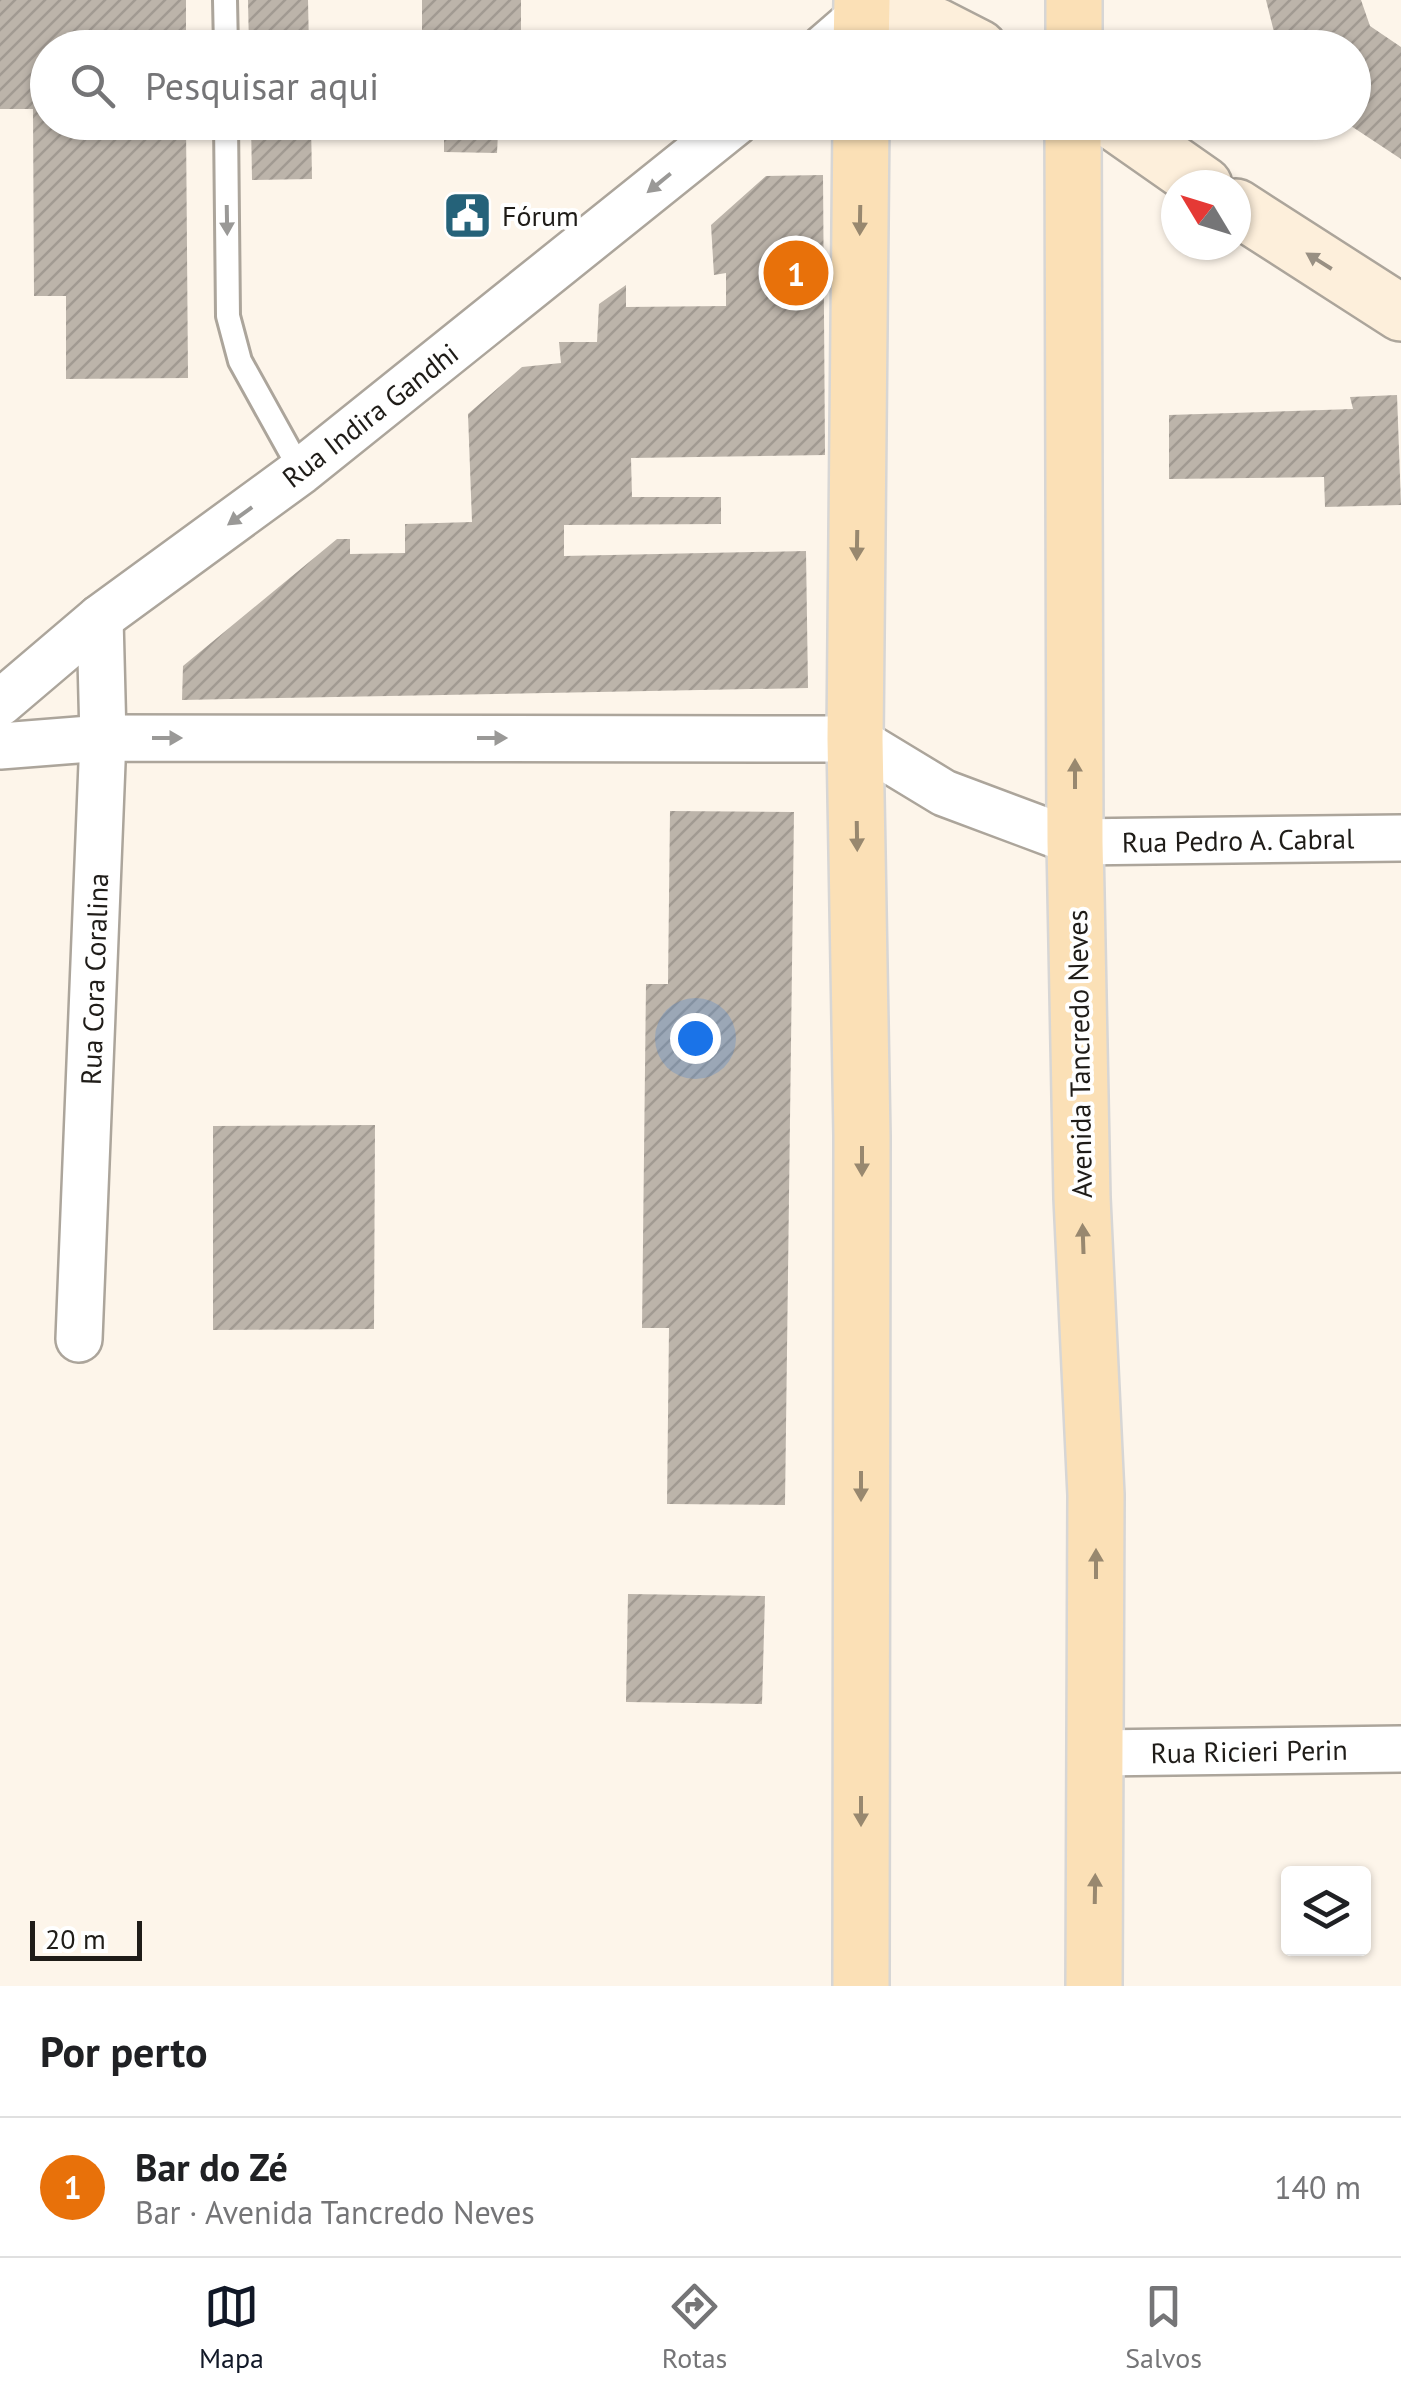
<!DOCTYPE html>
<html lang="pt">
<head>
<meta charset="utf-8">
<style>
  :root { --surface:#fff; --page:#f6f6f6; --text:#202124; --muted:#757577; --line:#e0e0e0; --accent:#111827 }
  body { margin:0; font-family:"PT Sans",sans-serif; background:var(--page); color:var(--text) }
  .controls { position:absolute; right:30px; bottom:30px; display:grid; overflow:hidden; border-radius:10px; box-shadow:0 2px 8px #0004 }
  .controls button { width:90px; height:90px; display:grid; place-items:center; padding:0; border:0; border-bottom:2px solid var(--line); background:var(--surface); color:var(--text); font:50px sans-serif }
  .compass { position:absolute; left:1161px; top:170px; width:90px; height:90px; border-radius:50%; background:var(--surface); box-shadow:0 2px 8px #0004; rotate:308deg }
  .scale { position:absolute; left:30px; bottom:25px; width:112px; box-sizing:border-box; padding-left:10px; border:5px solid #1f1c18; border-top:0; font-size:28px; line-height:35px; white-space:nowrap; color:#1f1c18; -webkit-text-stroke:8px #fff; paint-order:stroke }
  .you { position:absolute; left:695px; top:1038px; width:35px; height:35px; margin:-25px; border:8px solid #fff; border-radius:50%; background:#1a73e8; box-shadow:0 0 0 15px #1a73e833 }
  .badge { display:grid; place-items:center; width:65px; height:65px; border-radius:50%; background:var(--accent); color:#fff; font-size:32px; font-weight:700 }
  .pin { position:absolute; translate:-50% -50%; border:5px solid #fff; box-shadow:0 2px 10px #0006 }
  .list { margin:0; padding:0; list-style:none }
  h2 { display:flex; justify-content:space-between; align-items:center; height:130px; margin:0; padding:0 40px; font-size:42px }
  h2 small { font-size:32px; font-weight:400; color:var(--muted) }
  .list li { display:grid; grid-template-columns:65px 1fr auto; gap:30px; align-items:center; box-sizing:border-box; height:140px; padding:0 40px; border-top:2px solid var(--line) }
  .list b { display:block; font-size:38px; white-space:nowrap }
  .list p { margin:0; font-size:32px; white-space:nowrap; color:var(--muted) }
  .list em { font-size:32px; font-style:normal; color:var(--muted) }
  .icon { flex:none; width:55px; height:55px; fill:none; stroke:currentColor; stroke-width:2; stroke-linecap:round; stroke-linejoin:round }
  .map { position:relative; flex:none; width:1401px; height:1986px; overflow:hidden }
  .search { position:absolute; background:var(--surface); box-shadow:0 2px 8px #0004; left:30px; right:30px; top:30px; height:110px; display:flex; align-items:center; gap:25px; box-sizing:border-box; padding:0 35px; border-radius:55px; color:var(--muted); font-size:38px }
  .sheet { height:270px; background:var(--surface) }
  nav { display:flex; justify-content:space-around; align-items:center; box-sizing:border-box; height:140px; border-top:2px solid var(--line); background:var(--surface); font-size:28px; color:var(--muted) }
  nav a { display:grid; justify-items:center; gap:5px }
  nav .on { color:var(--accent) }
  .map>svg:first-child { display:block }
  .building { fill:url(#building-hatch) }
  .lines { fill:none; stroke-linecap:round; stroke-linejoin:round }
  .lane-casing { stroke:#aca59b; stroke-width:28 }
  .street-casing { stroke:#aca59b; stroke-width:50 }
  .secondary-casing { stroke:#aca59b; stroke-width:60 }
  .primary-casing { stroke:#d7d6d5; stroke-width:60 }
  .lane { stroke:#fff; stroke-width:22 }
  .street { stroke:#fff; stroke-width:45 }
  .secondary { stroke:#fdefdb; stroke-width:55 }
  .primary { stroke:#fbe0b6; stroke-width:55 }
  .oneway { fill:#9a9997 }
  .oneway2 { fill:#98886f }
  .oneway3 { fill:#999083 }
  .labels { text-anchor:middle; dominant-baseline:central; stroke-width:8; stroke-linejoin:round; paint-order:stroke }
  .poi-label { font-size:28px; fill:#1f1c18; stroke:#fff; text-anchor:start }
  .street-label { font-size:28px; fill:#1f1c18; stroke:#fff }
</style>
</head>
<body>
<div class="map">
<svg width="1401" height="1986" viewBox="0 0 1401 1986">
  <defs>
    <pattern id="building-hatch" width="6" height="6" patternUnits="userSpaceOnUse" patternTransform="scale(2.5)"><rect width="6" height="6" fill="#bcb4aa"/><path d="M-1 1l2-2M0 6l6-6M5 7l2-2" fill="none" stroke="#a19a92"/></pattern>
  </defs>
  <rect width="100%" height="100%" fill="#fdf5ea"/>
  <!-- building -->
  <g class="building">
    <path d="M 0,0 L 186,0 L 186,48 L 48,48 L 48,122 L 186,122 L 188,378 L 66,379 L 66,296 L 34,296 L 33,109 L 0,109 Z"/>
    <path d="M 248,0 L 308,0 L 309,48 L 249,48 Z"/>
    <rect x="422" y="0" width="99" height="48"/>
    <path d="M 1266,0 L 1361,0 L 1370,26 L 1401,47 L 1401,159 L 1345,122 L 1354,122 L 1354,48 L 1278,48 Z"/>
    <path d="M 251,122 L 311,122 L 312,179 L 252,180 Z"/>
    <path d="M 421,122 L 520,122 L 520,133 L 498,133 L 497,153 L 444,152 L 444,132 L 421,131 Z"/>
    <path d="M 1243,122 L 1277,122 L 1257,139 Z"/>
    <path d="M 823,175 L 825,455 L 631,458 L 632,497 L 721,497 L 721,524 L 564,525 L 564,556 L 806,551 L 808,688 L 182,700 L 183,666 L 337,539 L 350,539 L 350,554 L 405,553 L 405,524 L 472,522 L 468,414 L 522,367 L 561,363 L 559,342 L 597,342 L 599,304 L 626,285 L 626,307 L 726,306 L 726,273 L 714,275 L 711,225 L 766,176 Z"/>
    <path d="M 1397,395 L 1401,505 L 1325,507 L 1324,477 L 1169,479 L 1169,415 L 1353,409 L 1350,397 Z"/>
    <path d="M 670,811 L 794,812 L 785,1505 L 667,1504 L 669,1328 L 642,1328 L 646,984 L 668,984 Z"/>
    <path d="M 375,1125 L 374,1329 L 213,1330 L 213,1126 Z"/>
    <path d="M 628,1594 L 765,1596 L 762,1704 L 626,1702 Z"/>
  </g>
  <g class="lines">
    <defs>
      <g id="lane">
        <path d="M 225,0 L 226,48"/>
        <path d="M 226,122 L 228,316 L 240,361 L 301,471"/>
      </g>
      <g id="street">
        <path d="M 824,48 L 862,15"/>
        <path d="M 0,703 L 100,618 L 301,471 L 736,122"/>
        <path d="M 0,746 L 103,738 L 855,739 L 944,793 L 1075,842 L 1401,838"/>
        <path d="M 79,1339 L 103,738 L 100,618"/>
        <path d="M 1096,1753 L 1401,1749"/>
      </g>
      <g id="secondary">
        <path d="M 862,15 L 936,26 L 979,48"/>
        <path d="M 1114,122 L 1204,185"/>
        <path d="M 1236,207 L 1401,313"/>
      </g>
      <g id="primary">
        <path d="M 861,48 L 862,0"/>
        <path d="M 1074,48 L 1074,0"/>
        <path d="M 861,122 L 855,739 L 862,1136 L 861,1986"/>
        <path d="M 1073,122 L 1075,842 L 1082,1198 L 1096,1495 L 1094,1986"/>
      </g>
    </defs>
    <!-- lane casing -->
    <use href="#lane" class="lane-casing"/>
    <!-- street casing -->
    <use href="#street" class="street-casing"/>
    <!-- secondary casing -->
    <use href="#secondary" class="secondary-casing"/>
    <!-- primary casing -->
    <use href="#primary" class="primary-casing"/>
    <!-- lane -->
    <use href="#lane" class="lane"/>
    <!-- street -->
    <use href="#street" class="street"/>
    <!-- secondary -->
    <use href="#secondary" class="secondary"/>
    <!-- primary -->
    <use href="#primary" class="primary"/>
  </g>
  <!-- one-way arrows -->
  <defs><path id="oneway-solid" d="M-6-.8H1V-3.2L6.5 0L1 3.2V.8H-6Z" transform="scale(2.5)"/></defs>
  <g class="oneway">
    <use href="#oneway-solid" transform="translate(659 183) rotate(141)"/>
    <use href="#oneway-solid" transform="translate(227 220) rotate(89)"/>
    <use href="#oneway-solid" transform="translate(240 516) rotate(144)"/>
    <use href="#oneway-solid" transform="translate(167 738)"/>
    <use href="#oneway-solid" transform="translate(492 738)"/>
  </g>
  <g class="oneway2">
    <use href="#oneway-solid" transform="translate(860 220) rotate(91)"/>
    <use href="#oneway-solid" transform="translate(857 545) rotate(91)"/>
    <use href="#oneway-solid" transform="translate(1075 774) rotate(-90)"/>
    <use href="#oneway-solid" transform="translate(857 836) rotate(89)"/>
    <use href="#oneway-solid" transform="translate(862 1161) rotate(90)"/>
    <use href="#oneway-solid" transform="translate(1083 1239) rotate(-92)"/>
    <use href="#oneway-solid" transform="translate(861 1486) rotate(90)"/>
    <use href="#oneway-solid" transform="translate(1096 1564) rotate(-90)"/>
    <use href="#oneway-solid" transform="translate(861 1811) rotate(90)"/>
    <use href="#oneway-solid" transform="translate(1095 1889) rotate(-89)"/>
  </g>
  <use class="oneway3" href="#oneway-solid" transform="translate(1319 261) rotate(-148)"/>
  <!-- icons -->
  <defs>
    <symbol id="civic-square" viewBox="-11 -11 22 22"><rect x="-9" y="-9" width="18" height="18" rx="4" fill="#256279" stroke="#fff"/><path d="M-.6-6.5H3V-4.5H.6V-3L4-1V1h2V6H-6V1h2V-1L-.6-3ZM-1.2 2.5V6h2.4V2.5Z" fill="#fff"/></symbol>
  </defs>
  <g fill-rule="evenodd">
    <use href="#civic-square" x="440" y="188" width="55" height="55"/>
  </g>
  <g class="labels">
    <!-- poi labels -->
    <g class="poi-label">
      <text x="502" y="215">Fórum</text>
    </g>
    <!-- street labels -->
    <g class="street-label">
      <text transform="translate(370 415) rotate(-38)">Rua Indira Gandhi</text>
      <text transform="translate(1238 840) rotate(-1)">Rua Pedro A. Cabral</text>
      <text transform="translate(94 979) rotate(-88)">Rua Cora Coralina</text>
      <text transform="translate(1079 1054) rotate(-91)">Avenida Tancredo Neves</text>
      <text transform="translate(1249 1751) rotate(-1)">Rua Ricieri Perin</text>
    </g>
  </g>
</svg>
<div class="controls">
<button><svg class="icon" aria-label="layers" viewBox="0 0 24 24"><path d="M12 4l9 5-9 5-9-5zM3 14l9 5 9-5"/></svg></button>
</div>
<svg class="compass" viewBox="-18 -18 36 36"><path d="M0-13l5 13h-10z" fill="#e53935"/><path d="M0 13l5-13h-10z" fill="#757577"/></svg>
<div class="scale">20 m</div>
<div class="you"></div>
<div class="pin badge" style="left:796px;top:273px;background:#e8710a">1</div>
<div class="search"><svg class="icon" aria-label="search" viewBox="0 0 24 24"><circle cx="10" cy="10" r="6"/><path d="M15 15l6 6"/></svg>Pesquisar aqui</div>
</div>
<section class="sheet">
<h2>Por perto<small></small></h2>
<ul class="list">
<li><span class="badge" style="background:#e8710a">1</span><div><b>Bar do Zé</b><p>Bar · Avenida Tancredo Neves</p></div><em>140 m</em></li>
</ul>
</section>
<nav>
<a class="on"><svg class="icon" aria-label="map" viewBox="0 0 24 24"><path d="M3 6l6-2 6 2 6-2v14l-6 2-6-2-6 2zM9 4v14M15 6v14"/></svg>Mapa</a>
<a><svg class="icon" aria-label="directions" viewBox="0 0 24 24"><path d="M12 3l9 9-9 9-9-9zM9 14v-3h6M13 9l2 2-2 2"/></svg>Rotas</a>
<a><svg class="icon" aria-label="saved" viewBox="0 0 24 24"><path d="M7 4h10v16l-5-4-5 4z"/></svg>Salvos</a>
</nav>
</body>
</html>
